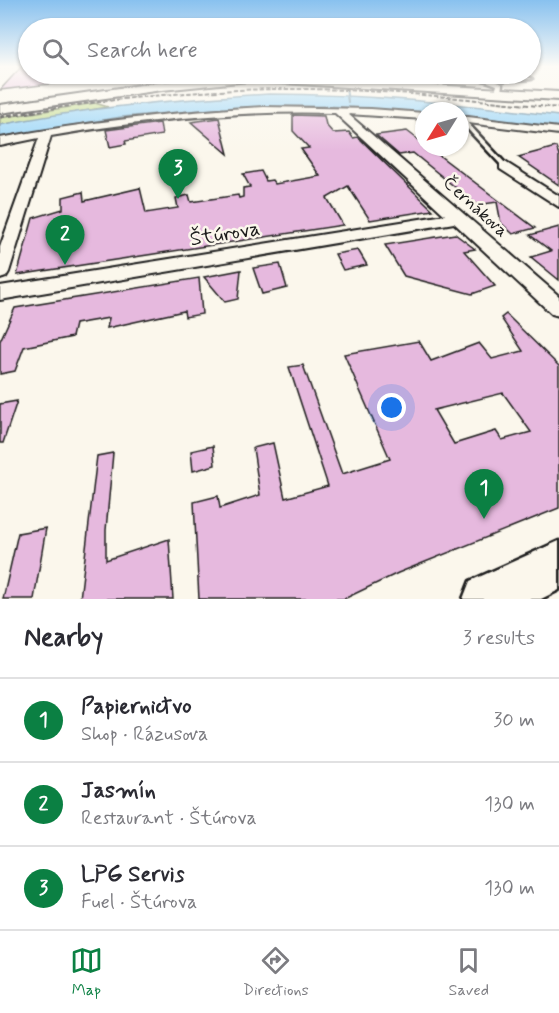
<!DOCTYPE html>
<html lang="en">
<head>
<meta charset="utf-8">
<style>
  :root { --surface:#fff; --page:#f7f7f7; --text:#2b2b33; --muted:#7c7c81; --line:#e1e1e2; --accent:#0b8043 }
  body { margin:0; font-family:Mynerve,sans-serif; background:var(--page); color:var(--text) }
  .compass { position:absolute; left:415px; top:102px; width:54px; height:54px; border-radius:50%; background:var(--surface); box-shadow:0 2px 4px #0004; rotate:233deg }
  .you { position:absolute; left:392px; top:408px; width:21px; height:21px; margin:-15px; border:4px solid #fff; border-radius:50%; background:#1a73e8; box-shadow:0 0 0 9px #1a73e833 }
  .badge { display:grid; place-items:center; width:39px; height:39px; border-radius:50%; background:var(--accent); color:#fff; font-size:20px; font-weight:700 }
  .pin { position:absolute; translate:-50% -50px; filter:drop-shadow(0 2px 3px #0008) }
  .pin::after { content:''; position:absolute; top:32px; width:21px; height:18px; background:inherit; clip-path:polygon(0 0,100% 0,50% 100%) }
  .list { margin:0; padding:0; list-style:none }
  h2 { display:flex; justify-content:space-between; align-items:center; height:78px; margin:0; padding:0 24px; font-size:26px }
  h2 small { font-size:20px; font-weight:400; color:var(--muted) }
  .list li { display:grid; grid-template-columns:39px 1fr auto; gap:18px; align-items:center; box-sizing:border-box; height:84px; padding:0 24px; border-top:2px solid var(--line) }
  .list b { display:block; font-size:22px; white-space:nowrap }
  .list p { margin:0; font-size:20px; white-space:nowrap; color:var(--muted) }
  .list em { font-size:20px; font-style:normal; color:var(--muted) }
  .icon { flex:none; width:33px; height:33px; fill:none; stroke:currentColor; stroke-width:2; stroke-linecap:round; stroke-linejoin:round }
  .map { position:relative; flex:none; width:559px; height:599px; overflow:hidden }
  .search { position:absolute; background:var(--surface); box-shadow:0 2px 4px #0004; left:18px; right:18px; top:18px; height:66px; display:flex; align-items:center; gap:15px; box-sizing:border-box; padding:0 21px; border-radius:33px; color:var(--muted); font-size:22px }
  .sheet { height:330px; background:var(--surface) }
  nav { display:flex; justify-content:space-around; align-items:center; box-sizing:border-box; height:84px; border-top:2px solid var(--line); background:var(--surface); font-size:16px; color:var(--muted) }
  nav a { display:grid; justify-items:center; gap:3px }
  nav .on { color:var(--accent) }
  .map>svg:first-child { display:block }
  .green { fill:#c6dd93; stroke:#717c58; stroke-width:1.5 }
  .water { fill:#98d5f9; stroke:#668ba1; stroke-width:1.5 }
  .lines { fill:none; stroke-linecap:round; stroke-linejoin:round }
  .stream { stroke:#668ba1; stroke-width:2 }
  .building { fill:#e6b9de; stroke:#1c1c1c; stroke-width:1.5; fill-rule:evenodd }
  .service-casing { stroke:#1c1c1c; stroke-width:5 }
  .minor-casing { stroke:#1c1c1c; stroke-width:4 }
  .tertiary-casing { stroke:#1c1c1c; stroke-width:4 }
  .secondary-casing { stroke:#1c1c1c; stroke-width:5 }
  .service { fill:#fbf7ec; fill-rule:evenodd }
  .minor { fill:#fbf7ec; fill-rule:evenodd }
  .tertiary { fill:#fbf7ec; fill-rule:evenodd }
  .secondary { fill:#fbf7ec; fill-rule:evenodd }
  .rail-far1 { stroke:#1c1c1c; stroke-width:2; stroke-dasharray:4.5 2; stroke-linecap:butt }
  .rail { stroke:#1c1c1c; stroke-width:3; stroke-dasharray:5 3; stroke-linecap:butt }
  .labels { text-anchor:middle; dominant-baseline:central; stroke-width:5; stroke-linejoin:round; paint-order:stroke }
  .far-street-label { font-size:18px; fill:#1c1c1c; stroke:#fbf7ec }
  .street-label { font-size:21px; fill:#1c1c1c; stroke:#fbf7ec }
</style>
</head>
<body>
<div class="map">
<svg width="559" height="599" viewBox="0 0 559 599">
  <rect width="100%" height="100%" fill="#fbf7ec"/>
  <filter id="ink" filterUnits="userSpaceOnUse"><feTurbulence type="fractalNoise" baseFrequency=".0167" numOctaves="2"/><feDisplacementMap in="SourceGraphic" scale="12" xChannelSelector="R" yChannelSelector="G"/><feConvolveMatrix kernelMatrix="1 2 1 2 8 2 1 2 1" color-interpolation-filters="sRGB"/></filter>
  <g filter="url(#ink)">
    <!-- green -->
    <path class="green" d="M 95,103 L 108,107 L 0,125 L 0,118 Z"/>
    <!-- water -->
    <path class="water" d="M 269,94 C 367,94 462,104 559,116 L 559,128 L 460,115 L 460,111 L 424,112 L 328,106 L 237,107 L 121,117 L 0,137 L 0,125 C 89,107 179,99 269,94 Z"/>
    <g class="lines">
      <!-- stream -->
      <path class="stream" d="M 344,74 L 348,102"/>
    </g>
    <!-- building -->
    <g class="building">
      <path d="M 21,67 L 28,67 L 28,74 L 58,74 L 58,83 L 0,90 Z"/>
      <path d="M 293,115 L 324,116 L 326,125 L 333,133 L 349,132 L 353,138 L 358,137 L 433,210 L 370,220 L 348,186 L 327,198 L 343,225 L 17,275 L 33,218 L 63,209 L 63,197 L 83,192 L 84,201 L 140,188 L 146,213 L 178,208 L 176,198 L 189,195 L 191,202 L 238,195 L 239,198 L 243,197 L 243,188 L 250,187 L 243,174 L 261,171 L 266,181 L 272,180 L 275,184 L 320,176 L 301,149 L 309,148 L 293,131 Z"/>
      <path d="M 219,118 L 228,154 L 191,122 Z"/>
      <path d="M 160,123 L 162,135 L 125,141 L 126,144 L 110,147 L 106,130 Z"/>
      <path d="M 407,131 L 424,144 L 424,147 L 428,147 L 535,228 L 513,234 L 501,223 L 497,202 L 477,205 L 413,153 L 399,155 L 376,135 Z"/>
      <path d="M 556,147 L 559,155 L 559,185 L 518,157 Z"/>
      <path d="M 559,227 L 559,280 L 531,257 L 551,251 L 530,235 Z"/>
      <path d="M 455,234 L 475,249 L 464,251 L 495,286 L 472,294 L 404,276 L 385,245 Z"/>
      <path d="M 358,250 L 367,265 L 343,270 L 335,254 Z"/>
      <path d="M 280,264 L 287,288 L 262,294 L 253,268 Z"/>
      <path d="M 241,270 L 238,299 L 225,302 L 204,277 Z"/>
      <path d="M 199,278 L 202,314 L 185,317 L 184,311 L 107,328 L 109,318 L 75,324 L 72,337 L 24,347 L 15,371 L 0,374 L 0,341 L 15,308 Z"/>
      <path d="M 506,314 L 559,366 L 559,508 L 398,573 L 344,599 L 199,599 L 194,502 L 218,496 L 220,508 L 260,495 L 253,448 L 273,443 L 285,498 L 328,486 L 289,367 L 303,365 L 342,474 L 390,459 L 344,354 L 419,341 L 431,361 L 479,343 L 492,359 L 523,351 L 501,318 ZM 503,393 L 531,432 L 502,440 L 496,431 L 454,444 L 434,410 Z"/>
      <path d="M 17,401 L 3,443 L 0,443 L 0,404 Z"/>
      <path d="M 213,446 L 215,465 L 193,471 L 191,451 Z"/>
      <path d="M 113,453 L 106,530 L 106,560 L 169,539 L 173,599 L 80,599 L 97,456 Z"/>
      <path d="M 46,528 L 34,599 L 3,599 L 18,533 Z"/>
    </g>
    <g class="lines">
      <defs>
        <g id="service">
          <path d="M 161,74 L 165,74 L 164,86 L 162,87 L 160,86 Z"/>
          <path d="M 445,76 L 480,77 L 489,79 L 530,78 L 532,79 L 496,81 L 502,84 L 501,92 L 498,94 L 495,92 L 497,85 L 480,79 L 448,78 L 441,89 L 437,89 Z"/>
          <path d="M 460,119 L 464,119 L 507,165 L 507,167 L 503,167 L 460,121 Z"/>
        </g>
        <g id="minor">
          <path d="M 264,107 L 371,109 L 424,113 L 424,119 L 348,114 L 559,296 L 559,316 L 552,314 L 454,223 L 0,300 L 0,286 L 445,215 L 335,113 C 240,110 145,120 51,136 L 9,272 L 6,277 L 0,279 L 0,247 L 39,138 L 0,146 L 0,138 C 87,122 175,112 264,107 Z"/>
          <path d="M 460,116 L 559,128 L 559,134 L 460,122 Z"/>
          <path d="M 505,162 L 559,196 L 559,207 L 500,169 L 500,163 Z"/>
        </g>
        <path id="tertiary" d="M 249,75 L 559,92 L 559,100 L 249,81 L 162,90 L 0,113 L 0,105 L 162,82 Z"/>
        <path id="secondary" d="M 559,541 L 559,590 L 541,599 L 463,599 L 470,581 Z"/>
      </defs>
      <!-- service casing -->
      <use href="#service" class="service-casing"/>
      <!-- minor casing -->
      <use href="#minor" class="minor-casing"/>
      <!-- tertiary casing -->
      <use href="#tertiary" class="tertiary-casing"/>
      <!-- secondary casing -->
      <use href="#secondary" class="secondary-casing"/>
      <!-- service -->
      <use href="#service" class="service"/>
      <!-- minor -->
      <use href="#minor" class="minor"/>
      <!-- tertiary -->
      <use href="#tertiary" class="tertiary"/>
      <!-- secondary -->
      <use href="#secondary" class="secondary"/>
      <!-- rail-far1 -->
      <path class="rail-far1" d="M 26,113 C 119,97 214,88 308,89 C 392,90 476,100 559,108"/>
      <!-- rail -->
      <path class="rail" d="M 0,117 L 35,111"/>
    </g>
  </g>
  <!-- sky -->
  <linearGradient id="sky" x2="0" y2="1"><stop stop-color="#88c1ef"/><stop offset="0.44" stop-color="#fdfbf6"/><stop offset="1" stop-color="#fdfbf6" stop-opacity="0"/></linearGradient>
  <rect width="559" height="151" fill="url(#sky)"/>
  <g class="labels">
    <!-- far-street labels -->
    <g class="far-street-label">
      <text transform="translate(475 207) rotate(42)">Černákova</text>
    </g>
    <!-- street labels -->
    <g class="street-label">
      <text transform="translate(225 234) rotate(-9)">Štúrova</text>
    </g>
  </g>
</svg>
<svg class="compass" viewBox="-18 -18 36 36"><path d="M0-13l5 13h-10z" fill="#e53935"/><path d="M0 13l5-13h-10z" fill="#7c7c81"/></svg>
<div class="you"></div>
<div class="pin badge" style="left:484px;top:519px">1</div>
<div class="pin badge" style="left:65px;top:265px">2</div>
<div class="pin badge" style="left:178px;top:199px">3</div>
<div class="search"><svg class="icon" aria-label="search" viewBox="0 0 24 24"><circle cx="10" cy="10" r="6"/><path d="M15 15l6 6"/></svg>Search here</div>
</div>
<section class="sheet">
<h2>Nearby<small>3 results</small></h2>
<ul class="list">
<li><span class="badge">1</span><div><b>Papiernictvo</b><p>Shop · Rázusova</p></div><em>30 m</em></li>
<li><span class="badge">2</span><div><b>Jasmín</b><p>Restaurant · Štúrova</p></div><em>130 m</em></li>
<li><span class="badge">3</span><div><b>LPG Servis</b><p>Fuel · Štúrova</p></div><em>130 m</em></li>
</ul>
</section>
<nav>
<a class="on"><svg class="icon" aria-label="map" viewBox="0 0 24 24"><path d="M3 6l6-2 6 2 6-2v14l-6 2-6-2-6 2zM9 4v14M15 6v14"/></svg>Map</a>
<a><svg class="icon" aria-label="directions" viewBox="0 0 24 24"><path d="M12 3l9 9-9 9-9-9zM9 14v-3h6M13 9l2 2-2 2"/></svg>Directions</a>
<a><svg class="icon" aria-label="saved" viewBox="0 0 24 24"><path d="M7 4h10v16l-5-4-5 4z"/></svg>Saved</a>
</nav>
</body>
</html>
